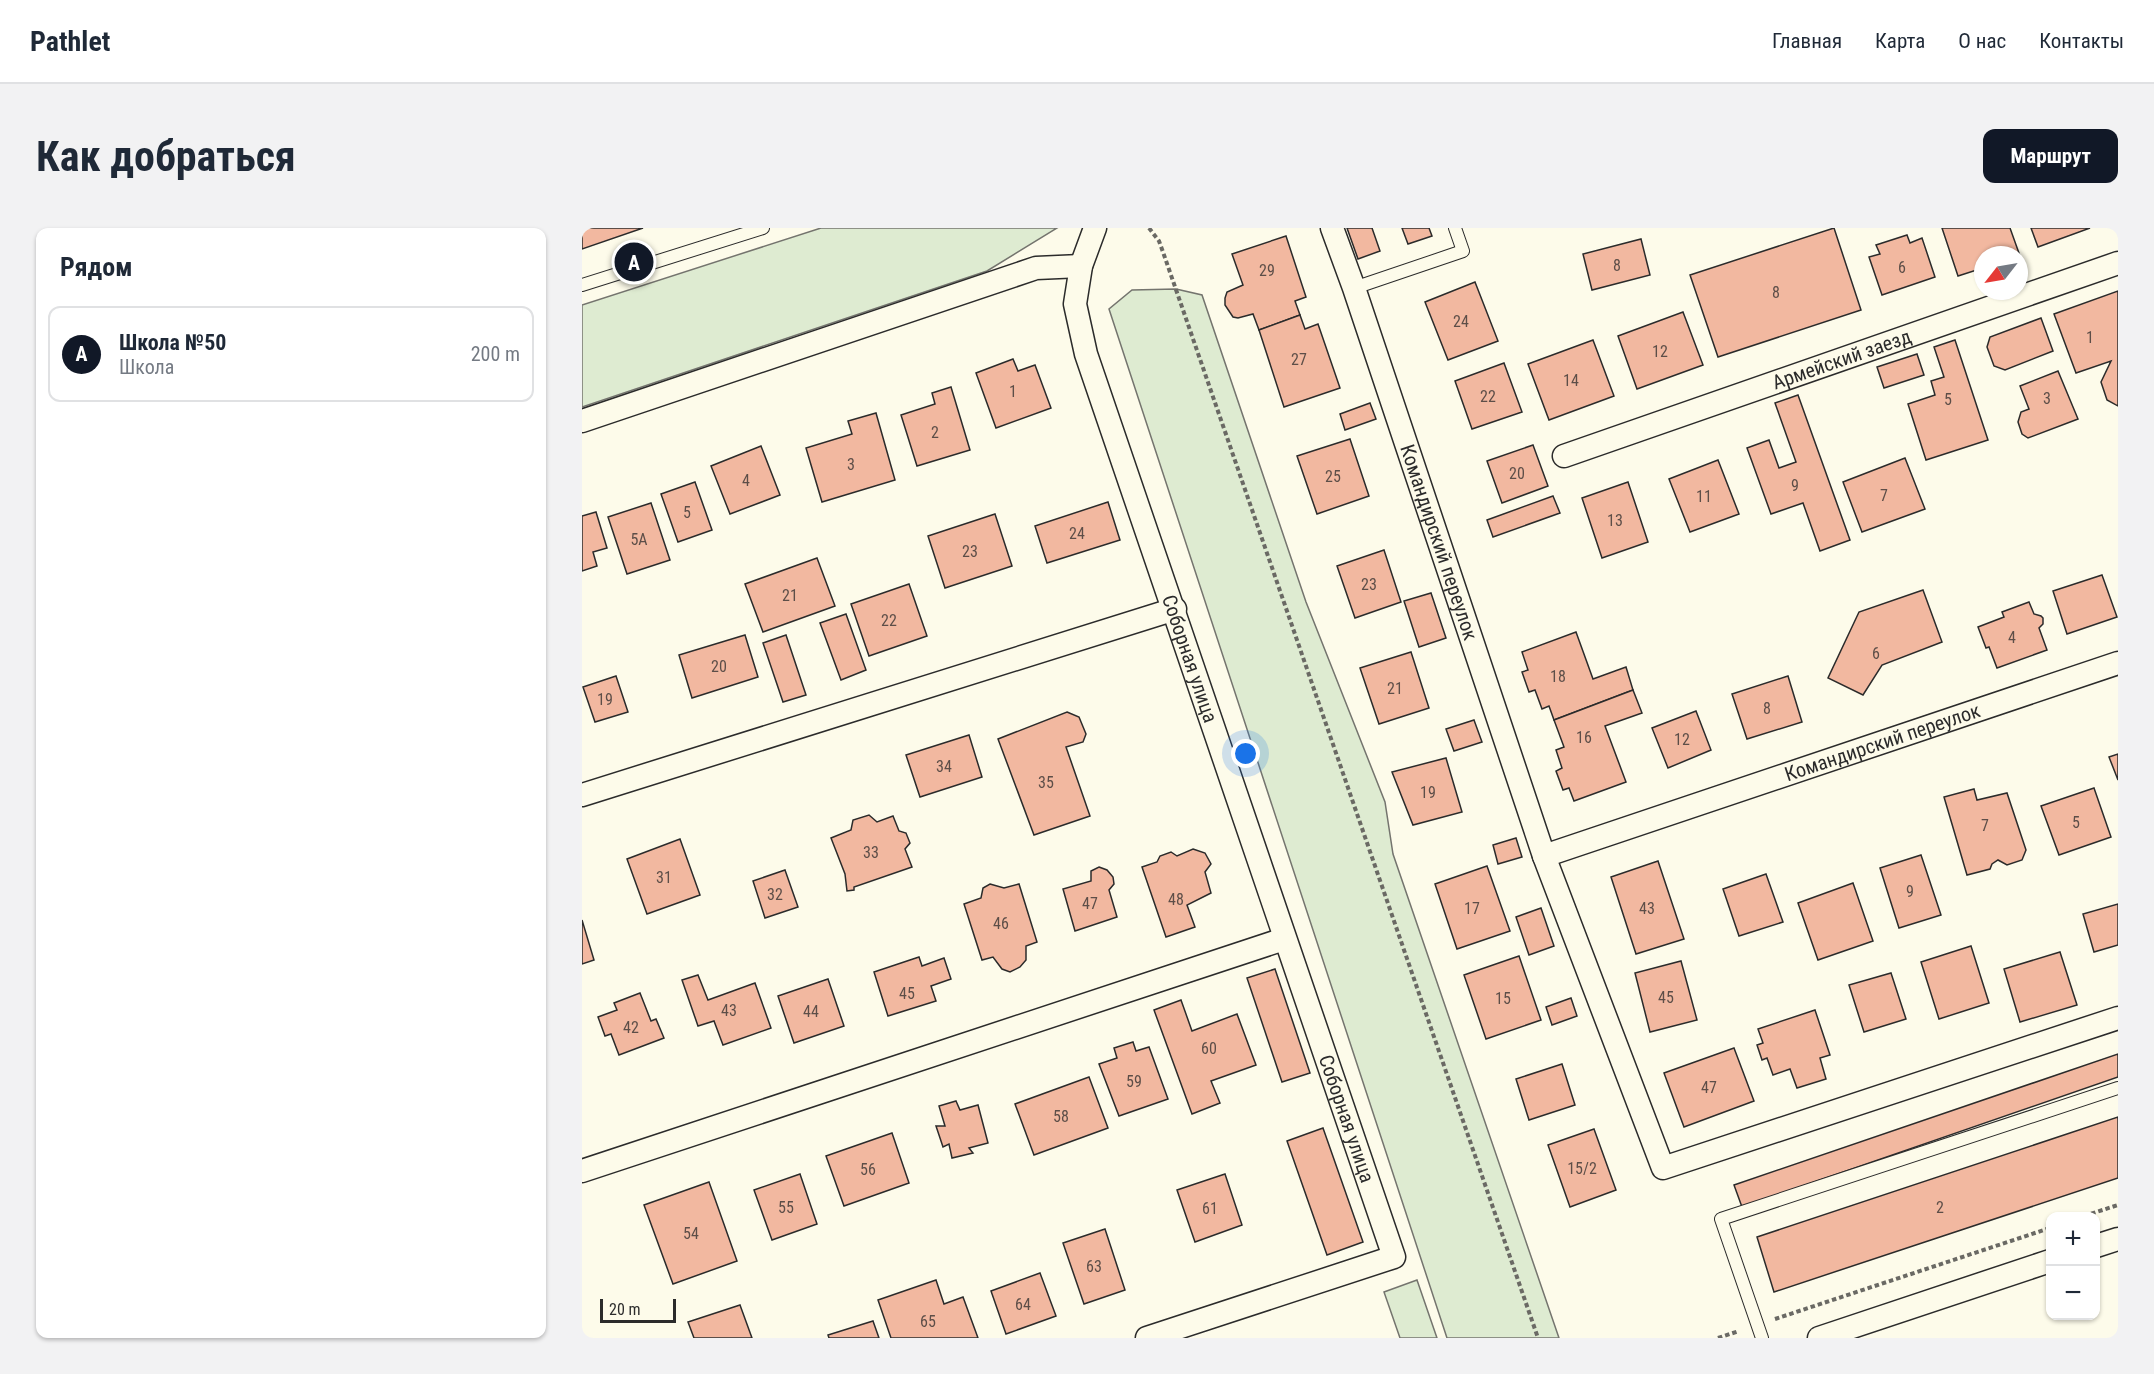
<!DOCTYPE html>
<html lang="ru">
<head>
<meta charset="utf-8">
<style>
  :root { --surface:#fff; --page:#f2f2f3; --text:#1f2937; --muted:#747a83; --line:#e0e1e3; --accent:#111827 }
  body { margin:0; font-family:"Roboto Condensed",sans-serif; background:var(--page); color:var(--text) }
  .controls { position:absolute; right:18px; bottom:18px; display:grid; overflow:hidden; border-radius:12px; box-shadow:0 2px 4px #0004 }
  .controls button { width:54px; height:54px; display:grid; place-items:center; padding:0; border:0; border-bottom:2px solid var(--line); background:var(--surface); color:var(--text); font:30px sans-serif }
  .compass { position:absolute; left:1392px; top:18px; width:54px; height:54px; border-radius:50%; background:var(--surface); box-shadow:0 2px 4px #0004; rotate:239deg }
  .scale { position:absolute; left:18px; bottom:15px; width:76px; box-sizing:border-box; padding-left:6px; border:3px solid #2b2b2b; border-top:0; font-size:16px; line-height:21px; white-space:nowrap; color:#2b2b2b; -webkit-text-stroke:4px #fdfbea; paint-order:stroke }
  .you { position:absolute; left:664px; top:526px; width:21px; height:21px; margin:-15px; border:4px solid #fff; border-radius:50%; background:#1a73e8; box-shadow:0 0 0 9px #1a73e833 }
  .badge { display:grid; place-items:center; width:39px; height:39px; border-radius:50%; background:var(--accent); color:#fff; font-size:20px; font-weight:700 }
  .pin { position:absolute; translate:-50% -50%; border:3px solid #fff; box-shadow:0 2px 6px #0006 }
  .list { margin:0; padding:0; list-style:none }
  h2 { display:flex; justify-content:space-between; align-items:center; height:78px; margin:0; padding:0 24px; font-size:26px }
  h2 small { font-size:20px; font-weight:400; color:var(--muted) }
  .list li { display:grid; grid-template-columns:39px 1fr auto; gap:18px; align-items:center; box-sizing:border-box; height:96px; margin:0 12px 12px; padding:0 12px; border:2px solid var(--line); border-radius:12px }
  .list b { display:block; font-size:22px; white-space:nowrap }
  .list p { margin:0; font-size:20px; white-space:nowrap; color:var(--muted) }
  .list em { font-size:20px; font-style:normal; color:var(--muted) }
  .map { position:relative; flex:none; width:1536px; height:1110px; overflow:hidden; border-radius:12px }
  header { display:flex; align-items:center; gap:36px; box-sizing:border-box; height:84px; padding:0 30px; background:var(--surface); border-bottom:2px solid var(--line) }
  header strong { font-size:28px }
  nav { display:flex; gap:33px; margin-inline-start:auto; font-size:21px }
  .intro { display:flex; align-items:center; justify-content:space-between; box-sizing:border-box; height:144px; padding:0 36px }
  h1 { margin:0; font-size:42px }
  .button { padding:15px 27px; border-radius:12px; background:var(--accent); color:#fff; font-size:21px; font-weight:700 }
  main { display:flex; gap:36px; padding:0 36px }
  aside { flex:1; background:var(--surface); border-radius:12px; box-shadow:0 2px 4px #0004 }
  .map>svg:first-child { display:block }
  .green { fill:#deebd1; stroke:#74746e; stroke-width:1.5 }
  .building { fill:#f2b8a0; stroke:#2b2b2b; stroke-width:1.5 }
  .lines { fill:none; stroke-linecap:round; stroke-linejoin:round }
  .lane-casing { stroke:#2b2b2b; stroke-width:14 }
  .street-casing { stroke:#2b2b2b; stroke-width:25 }
  .path { stroke:#6a6964; stroke-width:4; stroke-dasharray:4.5 3; stroke-linecap:butt }
  .lane { stroke:#fdfbea; stroke-width:12 }
  .street { stroke:#fdfbea; stroke-width:22 }
  .labels { text-anchor:middle; dominant-baseline:central; stroke-width:4.5; stroke-linejoin:round; paint-order:stroke }
  .number-label { font-size:16px; fill:#5d4e48 }
  .street-label { font-size:20px; fill:#2b2b2b; stroke:#fdfbea }
</style>
</head>
<body>
<header>
<strong>Pathlet</strong>
<nav><a>Главная</a><a>Карта</a><a>О нас</a><a>Контакты</a></nav>
</header>
<div class="intro"><h1>Как добраться</h1><a class="button">Маршрут</a></div>
<main>
<aside>
<h2>Рядом<small></small></h2>
<ul class="list">
<li><span class="badge">A</span><div><b>Школа №50</b><p>Школа</p></div><em>200 m</em></li>
</ul>
</aside>
<div class="map">
<svg width="1536" height="1110" viewBox="0 0 1536 1110">
  <rect width="100%" height="100%" fill="#fdfbea"/>
  <!-- green -->
  <g class="green">
    <path d="M 239,0 L 475,0 L 405,43 L 0,179 L 0,77 Z"/>
    <path d="M 594,61 L 620,67 L 724,374 L 803,574 L 811,626 L 977,1110 L 865,1110 L 527,81 L 550,62 Z"/>
    <path d="M 835,1052 L 855,1110 L 818,1110 L 802,1064 Z"/>
  </g>
  <!-- building -->
  <g class="building">
    <path d="M 0,0 L 61,0 L 0,21 Z"/>
    <path d="M 765,0 L 790,0 L 798,23 L 776,31 Z"/>
    <path d="M 820,0 L 847,0 L 850,8 L 826,16 Z"/>
    <path d="M 1252,0 L 1279,82 L 1136,129 L 1108,47 Z"/>
    <path d="M 1360,0 L 1428,0 L 1438,28 L 1401,27 L 1401,40 L 1376,48 Z"/>
    <path d="M 1449,0 L 1508,0 L 1456,19 Z"/>
    <path d="M 1325,7 L 1328,15 L 1340,10 L 1353,49 L 1300,67 L 1287,29 L 1298,26 L 1294,17 Z"/>
    <path d="M 704,8 L 724,69 L 713,73 L 718,87 L 677,102 L 671,86 L 656,90 L 651,89 L 643,77 L 643,70 L 645,64 L 661,57 L 650,26 Z"/>
    <path d="M 1059,11 L 1068,47 L 1010,62 L 1001,26 Z"/>
    <path d="M 893,54 L 916,113 L 866,132 L 843,74 Z"/>
    <path d="M 1536,63 L 1536,178 L 1525,172 L 1519,154 L 1529,133 L 1494,145 L 1472,86 Z"/>
    <path d="M 1101,84 L 1121,137 L 1055,161 L 1036,108 Z"/>
    <path d="M 718,87 L 723,101 L 736,96 L 758,160 L 702,179 L 677,102 Z"/>
    <path d="M 1459,90 L 1471,123 L 1423,142 L 1412,138 L 1405,119 L 1408,109 Z"/>
    <path d="M 1011,112 L 1032,168 L 967,192 L 946,136 Z"/>
    <path d="M 1373,112 L 1406,212 L 1344,232 L 1326,176 L 1353,167 L 1349,153 L 1362,149 L 1352,119 Z"/>
    <path d="M 1335,126 L 1342,147 L 1302,160 L 1295,139 Z"/>
    <path d="M 431,131 L 436,143 L 453,137 L 469,180 L 414,200 L 394,145 Z"/>
    <path d="M 922,135 L 940,184 L 890,201 L 873,153 Z"/>
    <path d="M 1476,143 L 1496,191 L 1446,210 L 1440,206 L 1436,194 L 1439,184 L 1447,181 L 1438,158 Z"/>
    <path d="M 369,159 L 388,222 L 335,238 L 319,187 L 353,176 L 350,165 Z"/>
    <path d="M 1216,167 L 1268,312 L 1238,323 L 1221,275 L 1189,286 L 1165,220 L 1187,212 L 1197,240 L 1214,234 L 1193,175 Z"/>
    <path d="M 788,175 L 794,191 L 763,202 L 758,186 Z"/>
    <path d="M 294,185 L 313,252 L 240,274 L 224,220 L 270,206 L 266,193 Z"/>
    <path d="M 768,211 L 787,268 L 735,286 L 715,228 Z"/>
    <path d="M 951,217 L 966,258 L 920,275 L 905,233 Z"/>
    <path d="M 179,218 L 198,267 L 148,286 L 129,238 Z"/>
    <path d="M 1323,230 L 1343,281 L 1280,304 L 1261,254 Z"/>
    <path d="M 1136,232 L 1157,286 L 1108,304 L 1087,251 Z"/>
    <path d="M 113,254 L 130,302 L 96,314 L 79,266 Z"/>
    <path d="M 1046,254 L 1066,314 L 1020,330 L 1000,270 Z"/>
    <path d="M 971,268 L 978,285 L 911,309 L 905,292 Z"/>
    <path d="M 526,274 L 538,312 L 465,335 L 453,298 Z"/>
    <path d="M 69,275 L 88,332 L 45,346 L 26,289 Z"/>
    <path d="M 14,284 L 25,320 L 11,324 L 15,338 L 0,343 L 0,288 Z"/>
    <path d="M 413,286 L 430,338 L 363,360 L 346,308 Z"/>
    <path d="M 802,322 L 819,374 L 773,390 L 755,338 Z"/>
    <path d="M 235,330 L 253,378 L 181,404 L 163,356 Z"/>
    <path d="M 1520,347 L 1535,389 L 1485,406 L 1471,363 Z"/>
    <path d="M 327,356 L 345,408 L 287,428 L 269,376 Z"/>
    <path d="M 1341,362 L 1360,414 L 1300,437 L 1281,467 L 1246,450 L 1277,384 Z"/>
    <path d="M 849,365 L 864,410 L 837,419 L 822,373 Z"/>
    <path d="M 1447,374 L 1452,386 L 1459,388 L 1461,390 L 1461,396 L 1457,400 L 1465,422 L 1415,440 L 1407,419 L 1404,420 L 1396,399 L 1422,389 L 1420,384 Z"/>
    <path d="M 264,386 L 284,442 L 259,452 L 238,395 Z"/>
    <path d="M 994,404 L 1011,451 L 1044,439 L 1051,462 L 972,492 L 967,478 L 960,481 L 953,462 L 947,464 L 940,444 L 946,442 L 940,424 Z"/>
    <path d="M 163,407 L 176,449 L 110,470 L 97,427 Z"/>
    <path d="M 204,407 L 224,467 L 201,474 L 181,415 Z"/>
    <path d="M 829,424 L 847,480 L 797,496 L 778,440 Z"/>
    <path d="M 34,448 L 46,484 L 13,494 L 1,459 Z"/>
    <path d="M 1206,448 L 1220,494 L 1165,511 L 1150,466 Z"/>
    <path d="M 1051,462 L 1060,485 L 1023,498 L 1044,554 L 992,573 L 987,560 L 981,562 L 974,543 L 980,540 L 974,522 L 982,519 L 972,492 Z"/>
    <path d="M 1114,483 L 1129,522 L 1086,540 L 1070,500 Z"/>
    <path d="M 485,484 L 497,489 L 504,506 L 501,514 L 484,519 L 508,588 L 452,607 L 416,511 Z"/>
    <path d="M 892,492 L 900,514 L 872,523 L 864,501 Z"/>
    <path d="M 387,507 L 400,549 L 338,569 L 324,527 Z"/>
    <path d="M 1536,526 L 1536,552 L 1527,529 Z"/>
    <path d="M 864,530 L 880,584 L 831,597 L 810,544 Z"/>
    <path d="M 1512,560 L 1529,609 L 1477,627 L 1459,578 Z"/>
    <path d="M 1392,561 L 1395,572 L 1425,565 L 1444,622 L 1440,632 L 1425,637 L 1416,632 L 1410,636 L 1408,641 L 1385,647 L 1362,569 Z"/>
    <path d="M 287,587 L 295,594 L 311,588 L 317,603 L 324,605 L 328,615 L 323,621 L 330,639 L 272,659 L 272,662 L 265,663 L 263,646 L 249,610 L 269,602 L 271,592 Z"/>
    <path d="M 934,610 L 940,629 L 916,636 L 911,617 Z"/>
    <path d="M 98,611 L 118,667 L 65,686 L 45,631 Z"/>
    <path d="M 611,621 L 623,625 L 629,636 L 623,644 L 629,665 L 605,677 L 613,699 L 584,709 L 560,639 L 575,634 L 578,628 L 589,624 L 595,628 Z"/>
    <path d="M 1339,627 L 1359,687 L 1317,700 L 1298,640 Z"/>
    <path d="M 1076,633 L 1102,711 L 1054,726 L 1029,649 Z"/>
    <path d="M 905,638 L 928,703 L 875,721 L 853,656 Z"/>
    <path d="M 517,639 L 525,642 L 531,649 L 532,656 L 527,662 L 535,689 L 493,703 L 481,661 L 509,653 L 509,643 Z"/>
    <path d="M 203,642 L 216,679 L 183,690 L 171,653 Z"/>
    <path d="M 1184,646 L 1201,694 L 1157,708 L 1141,661 Z"/>
    <path d="M 1271,655 L 1291,713 L 1236,732 L 1216,675 Z"/>
    <path d="M 408,656 L 422,660 L 437,656 L 455,714 L 444,718 L 444,732 L 438,739 L 428,744 L 420,741 L 411,729 L 400,732 L 382,676 L 399,670 L 401,660 Z"/>
    <path d="M 1536,676 L 1536,717 L 1512,724 L 1501,686 Z"/>
    <path d="M 959,680 L 972,718 L 947,727 L 934,689 Z"/>
    <path d="M 0,692 L 12,732 L 0,736 Z"/>
    <path d="M 1389,718 L 1407,775 L 1357,791 L 1339,734 Z"/>
    <path d="M 1478,724 L 1495,777 L 1438,794 L 1422,741 Z"/>
    <path d="M 937,728 L 959,792 L 904,811 L 882,747 Z"/>
    <path d="M 337,729 L 340,738 L 362,730 L 369,751 L 349,758 L 354,773 L 306,788 L 292,744 Z"/>
    <path d="M 1099,733 L 1115,792 L 1068,804 L 1053,745 Z"/>
    <path d="M 693,741 L 728,845 L 700,854 L 665,750 Z"/>
    <path d="M 1309,745 L 1324,791 L 1282,804 L 1267,757 Z"/>
    <path d="M 116,747 L 126,772 L 173,755 L 189,800 L 141,817 L 132,793 L 116,798 L 100,752 Z"/>
    <path d="M 246,751 L 262,798 L 212,815 L 196,768 Z"/>
    <path d="M 58,765 L 69,793 L 74,791 L 82,810 L 37,827 L 29,806 L 23,808 L 16,789 L 35,782 L 32,775 Z"/>
    <path d="M 989,770 L 995,788 L 970,797 L 964,779 Z"/>
    <path d="M 599,772 L 610,803 L 655,786 L 674,837 L 629,853 L 638,875 L 610,886 L 572,782 Z"/>
    <path d="M 1233,782 L 1248,827 L 1238,830 L 1244,851 L 1215,860 L 1208,841 L 1191,847 L 1185,830 L 1180,832 L 1175,817 L 1181,815 L 1176,801 Z"/>
    <path d="M 551,814 L 554,823 L 567,819 L 586,871 L 537,888 L 517,836 L 535,830 L 532,820 Z"/>
    <path d="M 1152,820 L 1172,873 L 1102,899 L 1082,845 Z"/>
    <path d="M 1536,826 L 1536,849 L 1160,979 L 1152,957 Z"/>
    <path d="M 980,836 L 993,877 L 947,892 L 934,851 Z"/>
    <path d="M 507,849 L 526,900 L 452,927 L 433,876 Z"/>
    <path d="M 374,873 L 378,882 L 396,877 L 406,915 L 387,920 L 391,925 L 370,930 L 367,916 L 361,919 L 354,898 L 363,898 L 357,878 Z"/>
    <path d="M 1536,889 L 1536,950 L 1192,1064 L 1175,1009 Z"/>
    <path d="M 741,900 L 781,1014 L 745,1027 L 705,913 Z"/>
    <path d="M 1012,901 L 1034,962 L 988,979 L 966,917 Z"/>
    <path d="M 310,905 L 327,955 L 262,978 L 244,928 Z"/>
    <path d="M 218,946 L 235,996 L 190,1012 L 172,962 Z"/>
    <path d="M 643,946 L 660,997 L 613,1014 L 595,962 Z"/>
    <path d="M 127,954 L 155,1033 L 91,1056 L 62,977 Z"/>
    <path d="M 523,1001 L 543,1062 L 502,1076 L 481,1015 Z"/>
    <path d="M 458,1045 L 474,1088 L 424,1106 L 409,1063 Z"/>
    <path d="M 354,1052 L 362,1076 L 381,1069 L 396,1110 L 309,1110 L 296,1072 Z"/>
    <path d="M 158,1077 L 170,1110 L 112,1110 L 106,1094 Z"/>
    <path d="M 291,1093 L 297,1110 L 247,1110 L 246,1107 Z"/>
  </g>
  <g class="lines">
    <defs>
      <g id="lane">
        <path d="M 0,57 L 181,0"/>
        <path d="M 772,60 L 881,23 L 873,0"/>
        <path d="M 1180,1110 L 1139,991 L 1536,860"/>
      </g>
      <g id="street">
        <path id="s1" d="M 513,0 L 499,38 L 493,76 L 504,126 L 812,1029 L 565,1110"/>
        <path id="s2" d="M 750,0 L 772,60 L 962,628 L 1081,940 L 1536,790"/>
        <path d="M 0,193 L 454,40 L 499,38"/>
        <path id="s3" d="M 982,228 L 1536,35"/>
        <path d="M 0,567 L 593,381"/>
        <path id="s4" d="M 962,628 L 1536,435"/>
        <path d="M 0,943 L 702,711"/>
        <path d="M 1514,1018 L 1536,1011"/>
        <path d="M 1237,1110 L 1468,1033"/>
      </g>
    </defs>
    <!-- lane casing -->
    <use href="#lane" class="lane-casing"/>
    <!-- street casing -->
    <use href="#street" class="street-casing"/>
    <!-- path -->
    <g class="path">
      <path d="M 567,0 L 577,13 L 581,24 L 956,1110"/>
      <path d="M 1502,988 L 1536,977"/>
      <path d="M 1193,1091 L 1468,1000"/>
      <path d="M 1136,1110 L 1157,1103"/>
    </g>
    <!-- lane -->
    <use href="#lane" class="lane"/>
    <!-- street -->
    <use href="#street" class="street"/>
  </g>
  <g class="labels">
    <!-- number labels -->
    <g class="number-label">
      <text x="1035" y="37">8</text>
      <text x="1320" y="39">6</text>
      <text x="685" y="42">29</text>
      <text x="1194" y="64">8</text>
      <text x="879" y="93">24</text>
      <text x="1508" y="109">1</text>
      <text x="1078" y="123">12</text>
      <text x="717" y="131">27</text>
      <text x="989" y="152">14</text>
      <text x="431" y="163">1</text>
      <text x="906" y="168">22</text>
      <text x="1465" y="170">3</text>
      <text x="1366" y="171">5</text>
      <text x="353" y="204">2</text>
      <text x="269" y="236">3</text>
      <text x="935" y="245">20</text>
      <text x="751" y="248">25</text>
      <text x="164" y="252">4</text>
      <text x="1213" y="257">9</text>
      <text x="1302" y="267">7</text>
      <text x="1122" y="268">11</text>
      <text x="105" y="284">5</text>
      <text x="1033" y="292">13</text>
      <text x="495" y="305">24</text>
      <text x="57" y="311">5А</text>
      <text x="388" y="323">23</text>
      <text x="787" y="356">23</text>
      <text x="208" y="367">21</text>
      <text x="307" y="392">22</text>
      <text x="1430" y="409">4</text>
      <text x="1294" y="425">6</text>
      <text x="137" y="438">20</text>
      <text x="976" y="448">18</text>
      <text x="813" y="460">21</text>
      <text x="23" y="471">19</text>
      <text x="1185" y="480">8</text>
      <text x="1002" y="509">16</text>
      <text x="1100" y="511">12</text>
      <text x="362" y="538">34</text>
      <text x="464" y="554">35</text>
      <text x="846" y="564">19</text>
      <text x="1494" y="594">5</text>
      <text x="1403" y="597">7</text>
      <text x="289" y="624">33</text>
      <text x="82" y="649">31</text>
      <text x="1328" y="663">9</text>
      <text x="193" y="666">32</text>
      <text x="594" y="671">48</text>
      <text x="508" y="675">47</text>
      <text x="890" y="680">17</text>
      <text x="1065" y="680">43</text>
      <text x="419" y="695">46</text>
      <text x="325" y="765">45</text>
      <text x="1084" y="769">45</text>
      <text x="921" y="770">15</text>
      <text x="147" y="782">43</text>
      <text x="229" y="783">44</text>
      <text x="49" y="799">42</text>
      <text x="627" y="820">60</text>
      <text x="552" y="853">59</text>
      <text x="1127" y="859">47</text>
      <text x="479" y="888">58</text>
      <text x="1000" y="940">15/2</text>
      <text x="286" y="941">56</text>
      <text x="204" y="979">55</text>
      <text x="1358" y="979">2</text>
      <text x="628" y="980">61</text>
      <text x="109" y="1005">54</text>
      <text x="512" y="1038">63</text>
      <text x="441" y="1076">64</text>
      <text x="346" y="1093">65</text>
    </g>
    <!-- street labels -->
    <g class="street-label">
      <text stroke="none"><textPath href="#s3" startOffset="294">Армейский заезд</textPath></text>
      <text stroke="none"><textPath href="#s2" startOffset="332">Командирский переулок</textPath></text>
      <text stroke="none"><textPath href="#s1" startOffset="452">Соборная улица</textPath></text>
      <text stroke="none"><textPath href="#s4" startOffset="357">Командирский переулок</textPath></text>
      <text stroke="none"><textPath href="#s1" startOffset="938">Соборная улица</textPath></text>
    </g>
  </g>
</svg>
<div class="controls">
<button>+</button>
<button>−</button>
</div>
<svg class="compass" viewBox="-18 -18 36 36"><path d="M0-13l5 13h-10z" fill="#e53935"/><path d="M0 13l5-13h-10z" fill="#747a83"/></svg>
<div class="scale">20 m</div>
<div class="you"></div>
<div class="pin badge" style="left:52px;top:34px">A</div>
</div>
</main>
</body>
</html>
